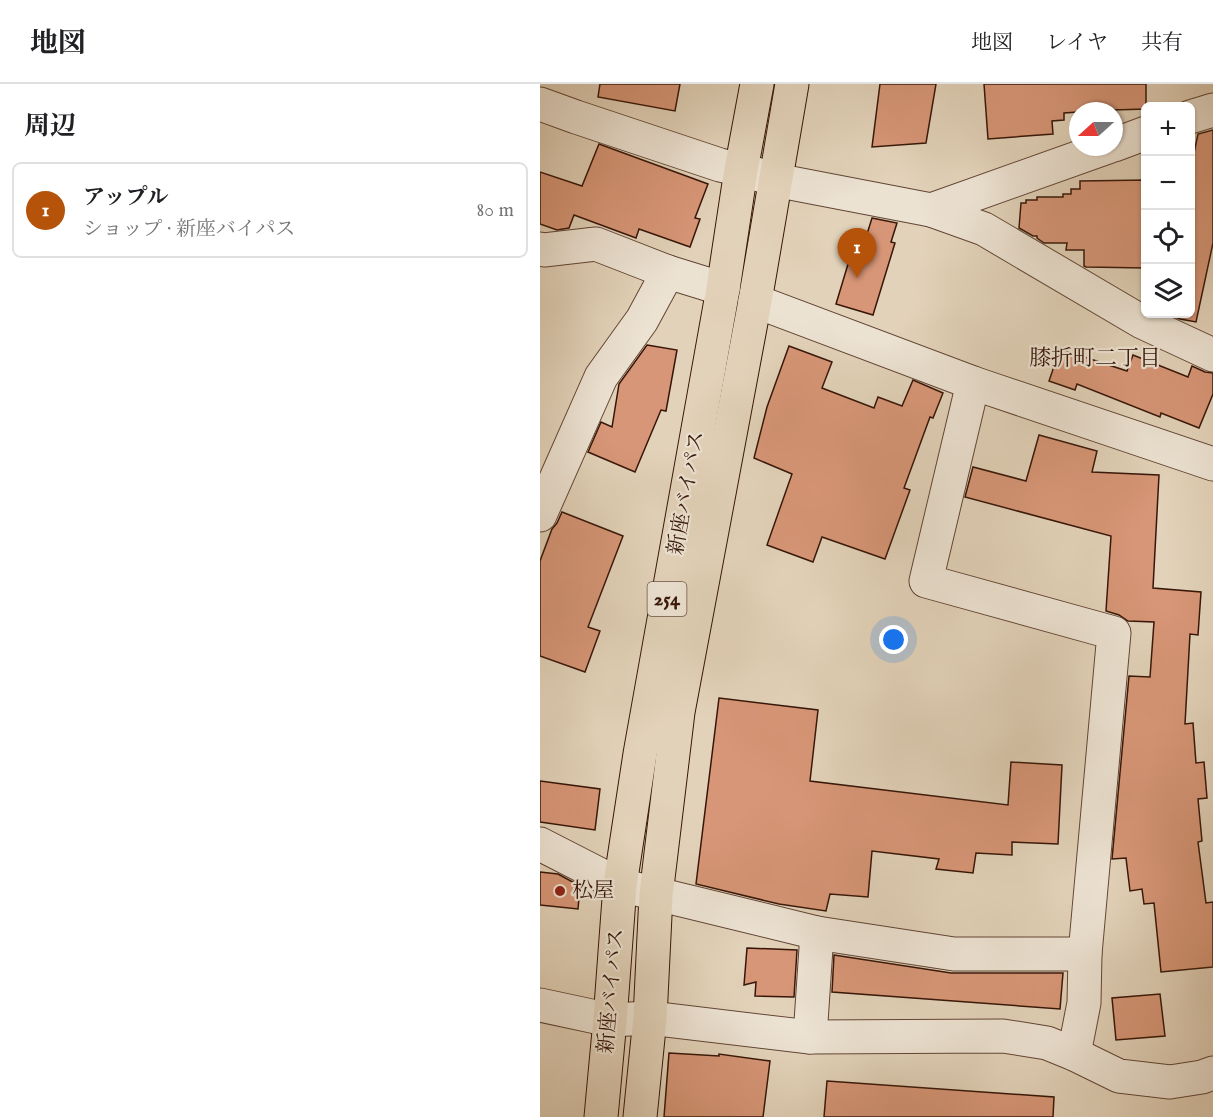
<!DOCTYPE html>
<html lang="ja">
<head>
<meta charset="utf-8">
<style>
  :root { --surface:#fff; --page:#f6f6f6; --text:#202124; --muted:#757577; --line:#e0e0e0; --accent:#b45309 }
  body { margin:0; font-family:"IM FELL English","Noto Serif JP",serif; background:var(--page); color:var(--text) }
  .controls { position:absolute; right:18px; top:18px; display:grid; overflow:hidden; border-radius:9px; box-shadow:0 2px 4px #0004 }
  .controls button { width:54px; height:54px; display:grid; place-items:center; padding:0; border:0; border-bottom:2px solid var(--line); background:var(--surface); color:var(--text); font:30px sans-serif }
  .compass { position:absolute; left:529px; top:18px; width:54px; height:54px; border-radius:50%; background:var(--surface); box-shadow:0 2px 4px #0004; rotate:249deg }
  .you { position:absolute; left:354px; top:556px; width:21px; height:21px; margin:-15px; border:4px solid #fff; border-radius:50%; background:#1a73e8; box-shadow:0 0 0 9px #1a73e833 }
  .badge { display:grid; place-items:center; width:39px; height:39px; border-radius:50%; background:var(--accent); color:#fff; font-size:20px; font-weight:700 }
  .pin { position:absolute; translate:-50% -50px; filter:drop-shadow(0 2px 3px #0008) }
  .pin::after { content:''; position:absolute; top:32px; width:21px; height:18px; background:inherit; clip-path:polygon(0 0,100% 0,50% 100%) }
  .list { margin:0; padding:0; list-style:none }
  h2 { display:flex; justify-content:space-between; align-items:center; height:78px; margin:0; padding:0 24px; font-size:26px }
  h2 small { font-size:20px; font-weight:400; color:var(--muted) }
  .list li { display:grid; grid-template-columns:39px 1fr auto; gap:18px; align-items:center; box-sizing:border-box; height:96px; margin:0 12px 12px; padding:0 12px; border:2px solid var(--line); border-radius:9px }
  .list b { display:block; font-size:22px; white-space:nowrap }
  .list p { margin:0; font-size:20px; white-space:nowrap; color:var(--muted) }
  .list em { font-size:20px; font-style:normal; color:var(--muted) }
  .icon { flex:none; width:33px; height:33px; fill:none; stroke:currentColor; stroke-width:2; stroke-linecap:round; stroke-linejoin:round }
  .map { position:relative; flex:none; width:673px; height:1033px; overflow:hidden }
  header { display:flex; align-items:center; gap:36px; box-sizing:border-box; height:84px; padding:0 30px; background:var(--surface); border-bottom:2px solid var(--line) }
  header strong { font-size:28px }
  nav { display:flex; gap:33px; margin-inline-start:auto; font-size:21px }
  main { display:flex }
  aside { flex:1; background:var(--surface) }
  .map>svg:first-child { display:block }
  .building { fill:#d79677; stroke:#371608; stroke-width:1.5 }
  .lines { fill:none; stroke-linecap:round; stroke-linejoin:round }
  .minor-casing { stroke:#624534; stroke-width:35 }
  .tertiary-casing { stroke:#624534; stroke-width:35 }
  .trunk-casing { stroke:#371608; stroke-width:35 }
  .minor { stroke:#ece2d2; stroke-width:33 }
  .tertiary { stroke:#ece2d2; stroke-width:33 }
  .trunk { stroke:#e2d2b9; stroke-width:33 }
  .poi-dot { fill:#8f2418; stroke:#ece2d2; stroke-width:2 }
  .labels { text-anchor:middle; dominant-baseline:central; stroke-width:4.5; stroke-linejoin:round; paint-order:stroke }
  .shield { fill:#ece2d2; stroke:#6d5345; stroke-width:1.5 }
  .shield-label { font-size:20px; font-weight:bold; fill:#371608 }
  .street-label { font-size:21px; fill:#371608; stroke:#ece2d2 }
  .poi-label { font-size:21px; fill:#371608; stroke:#ece2d2; text-anchor:start }
  .neighbourhood-label { font-size:22px; fill:#371608; stroke:#ece2d2 }
</style>
</head>
<body>
<header>
<strong>地図</strong>
<nav><a>地図</a><a>レイヤ</a><a>共有</a></nav>
</header>
<main>
<aside>
<h2>周辺<small></small></h2>
<ul class="list">
<li><span class="badge">1</span><div><b>アップル</b><p>ショップ · 新座バイパス</p></div><em>80 m</em></li>
</ul>
</aside>
<div class="map">
<svg width="673" height="1033" viewBox="0 0 673 1033">
  <rect width="100%" height="100%" fill="#e2d2b9"/>
  <filter id="stains"><feTurbulence type="fractalNoise" baseFrequency=".00333" numOctaves="4"/><feColorMatrix values="0 0 0 0 .2 0 0 0 0 .09 0 0 0 0 .02 0 0 0 .5 -.17"/></filter>
  <radialGradient id="worn" r=".72"><stop offset=".6" stop-color="#630" stop-opacity="0"/><stop offset="1" stop-color="#630" stop-opacity=".3"/></radialGradient>
  <!-- building -->
  <g class="building">
    <path d="M 60,0 L 140,0 L 135,27 L 58,13 Z"/>
    <path d="M 340,0 L 396,0 L 386,59 L 332,63 Z"/>
    <path d="M 444,0 L 606,0 L 606,25 L 538,27 L 538,28 L 524,29 L 524,36 L 512,37 L 513,50 L 448,55 Z"/>
    <path d="M 673,46 L 673,159 L 656,238 L 640,235 L 628,230 L 651,230 L 651,83 L 658,50 Z"/>
    <path d="M 59,60 L 168,100 L 155,134 L 160,135 L 150,163 L 99,145 L 96,154 L 34,131 L 29,144 L 17,146 L 0,140 L 0,88 L 42,102 Z"/>
    <path d="M 606,96 L 606,184 L 546,183 L 544,182 L 544,166 L 526,166 L 527,159 L 504,159 L 497,154 L 497,152 L 493,152 L 479,144 L 481,119 L 486,119 L 486,116 L 497,116 L 497,113 L 523,113 L 523,110 L 531,110 L 531,105 L 540,105 L 540,97 Z"/>
    <path d="M 332,134 L 357,139 L 351,158 L 355,159 L 333,231 L 296,220 L 318,147 L 327,150 Z"/>
    <path d="M 107,261 L 137,266 L 126,327 L 121,326 L 95,388 L 48,368 L 61,338 L 72,343 L 79,300 Z"/>
    <path d="M 249,262 L 292,278 L 282,304 L 334,324 L 338,313 L 362,322 L 373,296 L 403,309 L 393,334 L 390,333 L 364,404 L 370,406 L 345,475 L 282,453 L 273,478 L 227,461 L 252,390 L 214,374 L 227,323 Z"/>
    <path d="M 520,265 L 587,287 L 593,271 L 648,293 L 652,282 L 665,288 L 673,289 L 673,310 L 659,344 L 621,329 L 620,333 L 537,300 L 535,306 L 509,297 Z"/>
    <path d="M 499,351 L 557,367 L 552,388 L 619,391 L 613,504 L 661,508 L 658,551 L 650,550 L 645,640 L 653,639 L 656,679 L 664,678 L 667,714 L 658,715 L 662,757 L 658,758 L 666,819 L 673,818 L 673,883 L 621,888 L 614,819 L 604,820 L 602,805 L 590,807 L 586,774 L 572,775 L 589,592 L 610,593 L 614,538 L 588,537 L 579,531 L 566,527 L 571,452 L 425,413 L 433,383 L 486,397 Z"/>
    <path d="M 22,428 L 83,452 L 48,543 L 60,547 L 45,588 L 0,572 L 0,477 L 12,445 L 17,439 Z"/>
    <path d="M 179,614 L 278,626 L 270,697 L 468,721 L 471,678 L 522,681 L 518,760 L 472,758 L 472,771 L 436,769 L 433,789 L 396,785 L 399,775 L 332,767 L 328,813 L 290,810 L 286,827 L 239,820 L 156,800 Z"/>
    <path d="M 0,697 L 60,705 L 55,746 L 0,738 Z"/>
    <path d="M 0,788 L 18,790 L 40,802 L 38,825 L 0,821 Z"/>
    <path d="M 207,864 L 257,866 L 254,913 L 215,912 L 216,898 L 204,901 Z"/>
    <path d="M 294,871 L 411,889 L 523,889 L 520,925 L 292,908 Z"/>
    <path d="M 620,910 L 625,952 L 576,956 L 572,914 Z"/>
    <path d="M 129,969 L 179,972 L 179,970 L 230,977 L 223,1033 L 124,1033 Z"/>
    <path d="M 287,997 L 514,1013 L 513,1033 L 284,1033 Z"/>
  </g>
  <g class="lines">
    <defs>
      <g id="minor">
        <path d="M 0,20 L 36,33 L 180,81 L 201,86"/>
        <path d="M 391,126 L 444,145 L 602,238 L 673,271"/>
        <path d="M 0,165 L 4,166 L 56,160 L 128,188 L 183,205"/>
        <path d="M 215,217 L 433,299 L 673,380"/>
        <path d="M 433,299 L 386,497 L 574,549 L 545,870 L 544,919 L 534,970"/>
        <path d="M 0,431 L 61,293 L 102,236 L 128,188"/>
        <path d="M 0,760 L 80,801 L 277,849 L 414,870 L 545,870"/>
        <path d="M 0,921 L 70,936 L 110,934 L 270,953 L 463,952 L 507,959 L 534,970 L 579,992 L 630,998 L 662,993 L 673,989"/>
        <path d="M 270,953 L 277,849"/>
      </g>
      <g id="tertiary">
        <path d="M 650,33 L 673,26"/>
        <path d="M 574,61 L 606,49"/>
        <path d="M 210,88 L 235,96 L 391,126 L 568,63"/>
      </g>
      <g id="trunk">
        <path d="M 61,1033 L 70,936 L 80,801 L 100,670 L 183,205 L 201,86 L 217,0"/>
        <path d="M 100,1033 L 110,934 L 116,811 L 138,628 L 215,217 L 252,0"/>
      </g>
    </defs>
    <!-- minor casing -->
    <use href="#minor" class="minor-casing"/>
    <!-- tertiary casing -->
    <use href="#tertiary" class="tertiary-casing"/>
    <!-- trunk casing -->
    <use href="#trunk" class="trunk-casing"/>
    <!-- minor -->
    <use href="#minor" class="minor"/>
    <!-- tertiary -->
    <use href="#tertiary" class="tertiary"/>
    <!-- trunk -->
    <use href="#trunk" class="trunk"/>
  </g>
  <!-- markers -->
  <circle class="poi-dot" cx="20" cy="807" r="6"/>
  <g class="labels">
    <!-- shield labels -->
    <rect class="shield" x="107.5" y="498" width="39" height="34" rx="4.5"/>
    <g class="shield-label">
      <text x="127" y="515">254</text>
    </g>
    <!-- street labels -->
    <g class="street-label">
      <text transform="translate(147 409) rotate(-80)">新座バイパス</text>
      <text transform="translate(72 907) rotate(-85)">新座バイパス</text>
    </g>
    <!-- poi labels -->
    <g class="poi-label">
      <text x="32" y="807">松屋</text>
    </g>
    <!-- neighbourhood labels -->
    <g class="neighbourhood-label">
      <text x="555" y="275">膝折町二丁目</text>
    </g>
  </g>
  <rect width="100%" height="100%" filter="url(#stains)"/>
  <rect width="100%" height="100%" fill="url(#worn)"/>
</svg>
<div class="controls">
<button>+</button>
<button>−</button>
<button><svg class="icon" aria-label="locate" viewBox="0 0 24 24"><circle cx="12" cy="12" r="6"/><path d="M12 2v4M12 18v4M2 12h4M18 12h4"/></svg></button>
<button><svg class="icon" aria-label="layers" viewBox="0 0 24 24"><path d="M12 4l9 5-9 5-9-5zM3 14l9 5 9-5"/></svg></button>
</div>
<svg class="compass" viewBox="-18 -18 36 36"><path d="M0-13l5 13h-10z" fill="#e53935"/><path d="M0 13l5-13h-10z" fill="#757577"/></svg>
<div class="you"></div>
<div class="pin badge" style="left:317px;top:194px">1</div>
</div>
</main>
</body>
</html>
